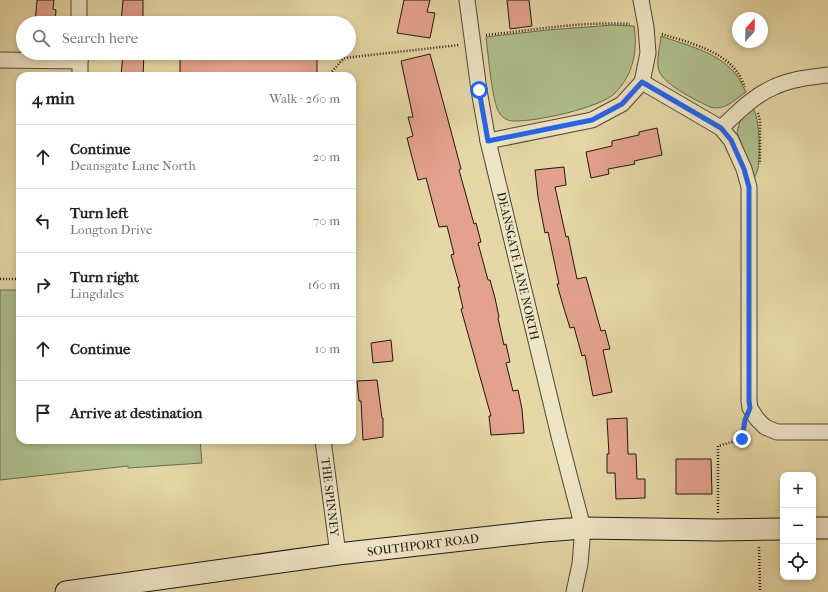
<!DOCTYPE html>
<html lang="en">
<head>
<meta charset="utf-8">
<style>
  :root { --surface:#fff; --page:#f6f6f6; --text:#222; --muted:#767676; --line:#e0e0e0 }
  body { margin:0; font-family:"IM FELL French Canon",serif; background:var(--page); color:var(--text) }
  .controls { position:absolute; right:12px; bottom:12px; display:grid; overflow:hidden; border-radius:8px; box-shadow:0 2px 6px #0003 }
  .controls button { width:36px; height:36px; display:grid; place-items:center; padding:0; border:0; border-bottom:1px solid var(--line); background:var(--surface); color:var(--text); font:20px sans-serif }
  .compass { position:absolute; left:732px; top:12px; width:36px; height:36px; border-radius:50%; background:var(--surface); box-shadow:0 2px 6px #0003; rotate:22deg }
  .stop { position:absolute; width:12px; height:12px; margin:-9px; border:3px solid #2563eb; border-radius:50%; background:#fff }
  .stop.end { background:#2563eb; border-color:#fff; box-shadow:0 1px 4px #0008 }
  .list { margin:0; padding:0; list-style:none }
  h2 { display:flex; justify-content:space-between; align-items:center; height:52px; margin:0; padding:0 16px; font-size:17px }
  h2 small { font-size:13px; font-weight:400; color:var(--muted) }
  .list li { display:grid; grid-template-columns:26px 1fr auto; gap:12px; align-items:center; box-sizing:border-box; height:64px; padding:0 16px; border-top:1px solid var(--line) }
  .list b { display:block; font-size:15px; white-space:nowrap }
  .list p { margin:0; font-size:13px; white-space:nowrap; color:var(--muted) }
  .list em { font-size:13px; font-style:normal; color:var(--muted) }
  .icon { flex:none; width:22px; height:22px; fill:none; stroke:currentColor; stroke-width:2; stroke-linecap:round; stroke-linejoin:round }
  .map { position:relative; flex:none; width:828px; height:592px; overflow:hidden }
  .search { position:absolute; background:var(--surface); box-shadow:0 2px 6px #0003; left:16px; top:16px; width:340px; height:44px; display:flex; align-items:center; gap:10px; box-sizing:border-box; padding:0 14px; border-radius:22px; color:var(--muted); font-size:15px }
  .panel { position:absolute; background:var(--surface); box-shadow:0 2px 6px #0003; left:16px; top:72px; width:340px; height:372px; border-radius:12px }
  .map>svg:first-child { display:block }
  .green { fill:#afbf8c; stroke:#686a4e }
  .building { fill:#e4a28c; stroke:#20160f }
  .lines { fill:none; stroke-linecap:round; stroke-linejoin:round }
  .street-casing { stroke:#514635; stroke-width:17 }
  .secondary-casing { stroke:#20160f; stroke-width:23 }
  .path { stroke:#20160f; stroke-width:2.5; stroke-dasharray:1 2; stroke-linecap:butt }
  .street { stroke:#eee5c5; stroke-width:15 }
  .secondary { stroke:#eee5c5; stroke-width:21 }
  .route { stroke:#2563eb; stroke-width:5 }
  .labels { text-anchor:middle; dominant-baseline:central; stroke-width:3; stroke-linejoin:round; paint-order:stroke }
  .street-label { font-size:12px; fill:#20160f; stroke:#eee5c5 }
</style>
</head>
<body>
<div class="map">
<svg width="828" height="592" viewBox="0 0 828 592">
  <rect width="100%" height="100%" fill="#e5d7a6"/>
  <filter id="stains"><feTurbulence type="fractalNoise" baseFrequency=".005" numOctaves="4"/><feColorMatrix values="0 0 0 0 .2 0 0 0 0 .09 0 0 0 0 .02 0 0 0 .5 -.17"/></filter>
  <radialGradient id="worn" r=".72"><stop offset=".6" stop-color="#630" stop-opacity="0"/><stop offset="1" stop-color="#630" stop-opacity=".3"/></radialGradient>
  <!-- green -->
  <g class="green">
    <path d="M 613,25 L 634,26 C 638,51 633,75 615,93 C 600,108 535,122 513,121 C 508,121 503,118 500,114 C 492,104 488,52 486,37 L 547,30 Z"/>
    <path d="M 661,36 C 686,45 717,52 735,73 C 740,78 742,86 746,92 C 734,100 725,111 710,107 C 696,100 659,83 658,67 C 657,57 660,46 661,36 Z"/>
    <path d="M 753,108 C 760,120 760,155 758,168 C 757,172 755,177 753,180 L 750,166 L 737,133 L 740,121 Z"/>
    <path d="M 0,290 L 20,290 L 20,440 L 200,440 L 202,463 L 128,468 L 128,466 L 0,480 Z"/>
  </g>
  <!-- building -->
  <g class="building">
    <path d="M 37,0 L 54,0 L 53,9 L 56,10 L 55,23 L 35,23 Z"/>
    <path d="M 123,0 L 143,0 L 143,23 L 121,23 Z"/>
    <path d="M 404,0 L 430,0 L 427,12 L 435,13 L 430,38 L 397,33 Z"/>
    <path d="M 507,0 L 529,0 L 532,26 L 510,29 Z"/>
    <path d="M 123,53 L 144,53 L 143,76 L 121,76 Z"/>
    <rect x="180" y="53" width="137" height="23"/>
    <path d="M 430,54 L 448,120 L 461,169 L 459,170 L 474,224 L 476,223 L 481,242 L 478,243 L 488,280 L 490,280 L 495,298 L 499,317 L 498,318 L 504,345 L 506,344 L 510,362 L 506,363 L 513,391 L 518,390 L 522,409 L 524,433 L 491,435 L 489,416 L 491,416 L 461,309 L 463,308 L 458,287 L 460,287 L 451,255 L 454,254 L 447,226 L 439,227 L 426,178 L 418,180 L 407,138 L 413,136 L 408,117 L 413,117 L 401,61 Z"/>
    <path d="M 657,128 L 662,155 L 634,161 L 635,164 L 608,169 L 609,174 L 591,178 L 586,152 L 612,146 L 612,141 L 639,135 L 639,132 Z"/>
    <path d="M 564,167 L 566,185 L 555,187 L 566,237 L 568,236 L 577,279 L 586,277 L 601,331 L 605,330 L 610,349 L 603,350 L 612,392 L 593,396 L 585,355 L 582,356 L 574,327 L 570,328 L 562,302 L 557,284 L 559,284 L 548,232 L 545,233 L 538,197 L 535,170 Z"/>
    <path d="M 391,340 L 393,361 L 373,363 L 371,343 Z"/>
    <path d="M 377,380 L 382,418 L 383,418 L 383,437 L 363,440 L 361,401 L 359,401 L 357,381 Z"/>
    <path d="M 627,418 L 628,454 L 636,454 L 637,479 L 645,479 L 645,498 L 616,499 L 615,473 L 607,473 L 607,454 L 609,454 L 607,419 Z"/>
    <path d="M 676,459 L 711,459 L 712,494 L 676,494 Z"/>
  </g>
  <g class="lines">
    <defs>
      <g id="street">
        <path d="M 79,0 L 79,23"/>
        <path d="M 467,0 L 479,90 L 488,141 L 559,436 L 583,528 L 580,564 L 574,592"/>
        <path d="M 80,53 L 80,76"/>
        <path d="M 0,60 L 80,61"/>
        <path d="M 642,82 L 721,128 L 731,140 L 744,169 L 749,187 L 749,401 L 750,408 L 757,419 L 765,427 L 777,432 L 828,432"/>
        <path d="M 721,128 C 737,113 753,96 774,87 C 791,79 810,77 828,75"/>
        <path d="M 488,141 L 592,120 L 622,104 L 642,82 L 648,53 L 646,27 L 641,0"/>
        <path d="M 323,440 L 338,554"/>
      </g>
      <g id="secondary">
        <path d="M 813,528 L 828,528"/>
        <path d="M 66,592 L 338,554 L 544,531 L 583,528 L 718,530 L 783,529"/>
      </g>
    </defs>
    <!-- street casing -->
    <use href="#street" class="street-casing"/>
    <!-- secondary casing -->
    <use href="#secondary" class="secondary-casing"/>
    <!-- path -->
    <g class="path">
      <path d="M 662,34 C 687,42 722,50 738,73 C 741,77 743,83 745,87"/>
      <path d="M 486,35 C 534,30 583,21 630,24"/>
      <path d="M 328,76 L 344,58 L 459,45"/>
      <path d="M 758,113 L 760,121 L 760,164"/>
      <path d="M 0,279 L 20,279"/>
      <path d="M 718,513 L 718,446 L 742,439 L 744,426"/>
      <path d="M 759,547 L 760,592"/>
    </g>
    <!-- street -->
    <use href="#street" class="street"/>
    <!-- secondary -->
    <use href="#secondary" class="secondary"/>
  </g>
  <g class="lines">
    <!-- route -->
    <path class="route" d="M 479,90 L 488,141 L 592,120 L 622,104 L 642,82 L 721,128 L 731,140 L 744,169 L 749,187 L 749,401 L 750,408 L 745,420 L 742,439"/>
  </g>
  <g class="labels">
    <!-- street labels -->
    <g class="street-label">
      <text transform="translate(518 266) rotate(77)">DEANSGATE LANE NORTH</text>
      <text transform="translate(330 497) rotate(83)">THE SPINNEY</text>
      <text transform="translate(423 545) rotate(-7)">SOUTHPORT ROAD</text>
    </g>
  </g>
  <rect width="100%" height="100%" filter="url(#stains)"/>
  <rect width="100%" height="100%" fill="url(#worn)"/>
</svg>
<div class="controls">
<button>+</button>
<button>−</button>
<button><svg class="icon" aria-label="locate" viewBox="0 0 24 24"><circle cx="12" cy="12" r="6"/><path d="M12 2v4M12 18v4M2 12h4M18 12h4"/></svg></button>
</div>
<svg class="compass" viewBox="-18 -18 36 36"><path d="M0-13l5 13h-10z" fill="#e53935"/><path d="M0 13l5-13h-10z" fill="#767676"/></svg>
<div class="stop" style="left:479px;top:90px"></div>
<div class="stop end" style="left:742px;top:439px"></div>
<div class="search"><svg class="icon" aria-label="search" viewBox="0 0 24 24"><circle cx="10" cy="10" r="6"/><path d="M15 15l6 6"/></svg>Search here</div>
<section class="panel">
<h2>4 min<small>Walk · 260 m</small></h2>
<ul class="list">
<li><svg class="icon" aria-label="ahead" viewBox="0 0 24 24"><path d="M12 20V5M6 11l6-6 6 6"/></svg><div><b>Continue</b><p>Deansgate Lane North</p></div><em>20 m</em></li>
<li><svg class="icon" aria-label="left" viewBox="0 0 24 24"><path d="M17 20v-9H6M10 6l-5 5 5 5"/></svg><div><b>Turn left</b><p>Longton Drive</p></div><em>70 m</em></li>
<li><svg class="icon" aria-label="right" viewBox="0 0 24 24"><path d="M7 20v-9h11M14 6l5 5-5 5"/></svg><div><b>Turn right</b><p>Lingdales</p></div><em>160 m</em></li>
<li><svg class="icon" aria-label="ahead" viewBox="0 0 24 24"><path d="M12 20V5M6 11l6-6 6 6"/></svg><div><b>Continue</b></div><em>10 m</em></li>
<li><svg class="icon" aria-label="arrive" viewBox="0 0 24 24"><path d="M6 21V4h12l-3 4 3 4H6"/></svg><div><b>Arrive at destination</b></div></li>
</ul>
</section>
</div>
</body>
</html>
